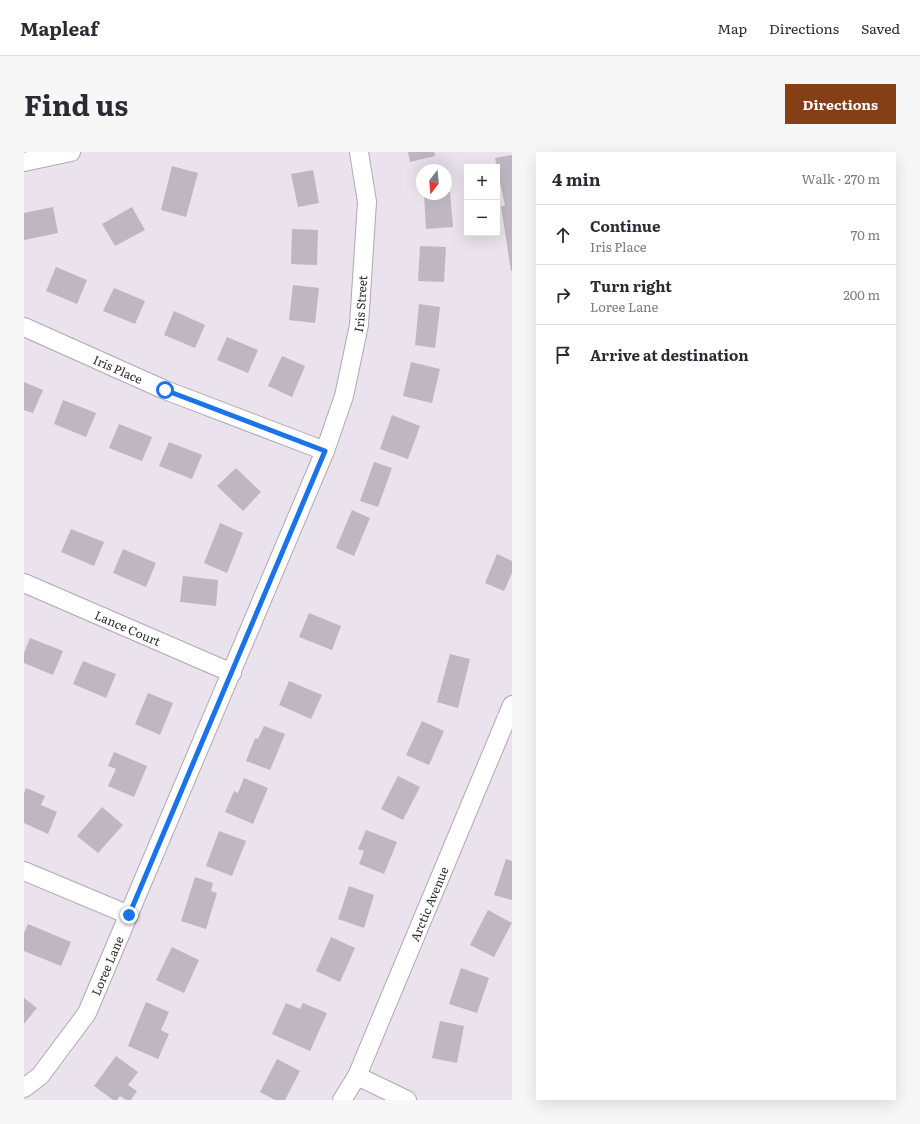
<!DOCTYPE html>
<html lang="en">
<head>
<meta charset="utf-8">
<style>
  :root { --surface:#fff; --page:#f7f7f7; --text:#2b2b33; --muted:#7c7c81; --line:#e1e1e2; --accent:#843f17 }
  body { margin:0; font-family:Literata,serif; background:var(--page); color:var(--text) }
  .controls { position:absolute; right:12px; top:12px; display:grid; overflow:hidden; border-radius:0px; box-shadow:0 4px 16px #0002 }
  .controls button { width:36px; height:36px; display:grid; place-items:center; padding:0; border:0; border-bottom:1px solid var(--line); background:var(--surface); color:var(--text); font:20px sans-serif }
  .compass { position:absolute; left:392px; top:12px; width:36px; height:36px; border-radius:50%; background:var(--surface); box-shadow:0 4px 16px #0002; rotate:196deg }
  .stop { position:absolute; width:12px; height:12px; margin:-9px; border:3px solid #1a73e8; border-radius:50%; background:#fff }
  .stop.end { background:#1a73e8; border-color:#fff; box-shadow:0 1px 4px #0008 }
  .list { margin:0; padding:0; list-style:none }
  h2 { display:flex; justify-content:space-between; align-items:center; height:52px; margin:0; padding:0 16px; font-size:17px }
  h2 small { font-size:13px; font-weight:400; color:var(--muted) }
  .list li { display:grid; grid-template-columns:26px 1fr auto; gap:12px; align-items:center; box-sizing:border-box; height:60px; padding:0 16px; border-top:1px solid var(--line) }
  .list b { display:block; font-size:15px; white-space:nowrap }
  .list p { margin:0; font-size:13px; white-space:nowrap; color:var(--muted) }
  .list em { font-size:13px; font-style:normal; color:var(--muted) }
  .icon { flex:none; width:22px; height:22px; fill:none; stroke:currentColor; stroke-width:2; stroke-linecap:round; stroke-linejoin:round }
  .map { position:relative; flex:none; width:488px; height:948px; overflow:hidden; border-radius:0px }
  header { display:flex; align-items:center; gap:24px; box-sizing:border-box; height:56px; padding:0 20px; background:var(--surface); border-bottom:1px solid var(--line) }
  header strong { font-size:19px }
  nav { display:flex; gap:22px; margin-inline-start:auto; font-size:14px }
  .intro { display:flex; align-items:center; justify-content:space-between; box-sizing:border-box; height:96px; padding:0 24px }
  h1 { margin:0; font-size:28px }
  .button { padding:10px 18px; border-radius:0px; background:var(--accent); color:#fff; font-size:14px; font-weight:700 }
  main { display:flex; gap:24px; padding:0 24px }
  aside { flex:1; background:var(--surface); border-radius:0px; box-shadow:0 4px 16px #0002 }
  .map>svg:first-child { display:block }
  .building { fill:#beb6c0 }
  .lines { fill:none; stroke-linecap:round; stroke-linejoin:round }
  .minor-casing { stroke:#b0a8b2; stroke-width:20 }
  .minor { stroke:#fff; stroke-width:18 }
  .route { stroke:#1a73e8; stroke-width:5 }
  .labels { text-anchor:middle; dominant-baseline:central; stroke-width:3.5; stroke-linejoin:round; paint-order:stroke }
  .street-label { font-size:12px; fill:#302c30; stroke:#fff }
</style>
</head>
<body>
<header>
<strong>Mapleaf</strong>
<nav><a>Map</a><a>Directions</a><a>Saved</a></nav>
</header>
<div class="intro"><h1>Find us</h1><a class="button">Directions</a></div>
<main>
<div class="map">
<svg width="488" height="948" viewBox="0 0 488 948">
  <rect width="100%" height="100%" fill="#eae2ec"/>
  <!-- building -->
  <g class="building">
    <path d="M 384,0 L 410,0 L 411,4 L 386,10 Z"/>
    <path d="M 488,3 L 488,119 L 487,119 L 477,54 L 481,54 L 471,6 Z"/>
    <path d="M 148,14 L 174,21 L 162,65 L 137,58 Z"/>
    <path d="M 289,18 L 295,51 L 274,55 L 267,22 Z"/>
    <path d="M 422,40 L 426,40 L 429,75 L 402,77 L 400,42 L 422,42 Z"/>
    <path d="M 29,55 L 34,81 L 0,88 L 0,61 Z"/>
    <path d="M 108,55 L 121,78 L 91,94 L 78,72 Z"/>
    <path d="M 268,77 L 294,78 L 293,113 L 267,112 Z"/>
    <path d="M 396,94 L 422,95 L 420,130 L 394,129 Z"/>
    <path d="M 32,115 L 63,128 L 53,152 L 22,139 Z"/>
    <path d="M 269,133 L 295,136 L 291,171 L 265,168 Z"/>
    <path d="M 90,136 L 121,149 L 111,172 L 79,159 Z"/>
    <path d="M 395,152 L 416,155 L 411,196 L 391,193 Z"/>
    <path d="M 150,159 L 181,173 L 171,196 L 140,183 Z"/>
    <path d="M 203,185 L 234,198 L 224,221 L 193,208 Z"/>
    <path d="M 258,204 L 281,214 L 268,245 L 244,234 Z"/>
    <path d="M 387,210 L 416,217 L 408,251 L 379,244 Z"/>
    <path d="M 0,230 L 19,238 L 9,261 L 0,258 Z"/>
    <path d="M 39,248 L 72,261 L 62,285 L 30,272 Z"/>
    <path d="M 368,263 L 396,274 L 384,307 L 356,297 Z"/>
    <path d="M 95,272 L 128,285 L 118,309 L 85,296 Z"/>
    <path d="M 145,290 L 178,303 L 168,327 L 135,314 Z"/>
    <path d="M 350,310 L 368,316 L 354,355 L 336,349 Z"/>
    <path d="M 212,316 L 237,340 L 219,359 L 193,334 Z"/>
    <path d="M 328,358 L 346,366 L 330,404 L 312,396 Z"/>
    <path d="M 196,371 L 219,381 L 203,421 L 180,411 Z"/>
    <path d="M 47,377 L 80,390 L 70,414 L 37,400 Z"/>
    <path d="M 99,397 L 132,411 L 122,435 L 89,421 Z"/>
    <path d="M 473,402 L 488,409 L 488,421 L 480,439 L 461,431 Z"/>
    <path d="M 159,424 L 194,428 L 192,454 L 156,450 Z"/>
    <path d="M 285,461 L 317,474 L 308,498 L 275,485 Z"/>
    <path d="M 6,486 L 39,499 L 29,523 L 0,511 L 0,501 Z"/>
    <path d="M 426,502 L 446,507 L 434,556 L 413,550 Z"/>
    <path d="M 59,509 L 92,522 L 82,546 L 49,532 Z"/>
    <path d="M 265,529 L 298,543 L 287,567 L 255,553 Z"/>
    <path d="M 124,541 L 149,551 L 136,583 L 111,572 Z"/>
    <path d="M 398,569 L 420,579 L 405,613 L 382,603 Z"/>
    <path d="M 240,574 L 261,582 L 246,618 L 222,609 L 231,586 L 234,587 Z"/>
    <path d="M 90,600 L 123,614 L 110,645 L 84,634 L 92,617 L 84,614 Z"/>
    <path d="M 374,624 L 396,635 L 379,668 L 357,657 Z"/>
    <path d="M 220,626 L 244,636 L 229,672 L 201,660 L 210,639 L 214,641 Z"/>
    <path d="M 2,636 L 21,644 L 17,653 L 33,660 L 24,682 L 0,671 L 0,641 Z"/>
    <path d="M 78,655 L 99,673 L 74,701 L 53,684 Z"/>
    <path d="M 342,678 L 373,690 L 360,722 L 335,712 L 340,699 L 334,697 Z"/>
    <path d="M 195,679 L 222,689 L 208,724 L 182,714 Z"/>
    <path d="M 482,707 L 488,709 L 488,748 L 470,743 Z"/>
    <path d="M 171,725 L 189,731 L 187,739 L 193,741 L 182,777 L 157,769 Z"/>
    <path d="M 325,734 L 350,743 L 340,776 L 314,767 Z"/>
    <path d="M 464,758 L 488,771 L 470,805 L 446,793 Z"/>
    <path d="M 4,772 L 47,790 L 37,814 L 0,799 L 0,781 Z"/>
    <path d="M 307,785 L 331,796 L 316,830 L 292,819 Z"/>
    <path d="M 148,795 L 175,808 L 160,841 L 132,828 Z"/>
    <path d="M 437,816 L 465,826 L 453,861 L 425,852 Z"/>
    <path d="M 0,846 L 13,856 L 0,872 Z"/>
    <path d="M 122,850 L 145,860 L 137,878 L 145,882 L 134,907 L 104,894 Z"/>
    <path d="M 262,851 L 276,857 L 279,851 L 303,861 L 286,899 L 248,882 Z"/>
    <path d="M 416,869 L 440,874 L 433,911 L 408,906 Z"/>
    <path d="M 92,904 L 114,920 L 104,933 L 113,939 L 107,948 L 102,948 L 96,944 L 93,948 L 89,948 L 70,934 Z"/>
    <path d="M 253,907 L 276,919 L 261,948 L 251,948 L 236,940 Z"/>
  </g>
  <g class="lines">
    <defs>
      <g id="minor">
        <path d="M 0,10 L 47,0"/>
        <path id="s1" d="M 0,175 L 141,238 L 301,299"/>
        <path id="s2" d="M 0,431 L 208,521"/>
        <path d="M 0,719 L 105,763"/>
        <path d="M 333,924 L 383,948"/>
        <path id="s3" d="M 0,936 L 16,924 L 63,861 L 301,299 L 320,244 L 335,173 L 343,50 L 335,0"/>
        <path id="s4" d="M 318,948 L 333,924 L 488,553"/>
      </g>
    </defs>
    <!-- minor casing -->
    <use href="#minor" class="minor-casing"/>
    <!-- minor -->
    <use href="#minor" class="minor"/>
  </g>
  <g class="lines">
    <!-- route -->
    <path class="route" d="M 105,763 L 301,299 L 141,238"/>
  </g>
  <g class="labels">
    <!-- street labels -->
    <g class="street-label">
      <text stroke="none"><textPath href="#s3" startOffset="861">Iris Street</textPath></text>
      <text stroke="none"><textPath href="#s1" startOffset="103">Iris Place</textPath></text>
      <text stroke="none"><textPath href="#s2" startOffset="113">Lance Court</textPath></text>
      <text stroke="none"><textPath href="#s4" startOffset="215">Arctic Avenue</textPath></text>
      <text stroke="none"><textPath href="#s3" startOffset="150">Loree Lane</textPath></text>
    </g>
  </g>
</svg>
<div class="controls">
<button>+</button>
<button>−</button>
</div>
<svg class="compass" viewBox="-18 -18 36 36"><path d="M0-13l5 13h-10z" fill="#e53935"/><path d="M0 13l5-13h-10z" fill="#7c7c81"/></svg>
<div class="stop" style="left:141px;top:238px"></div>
<div class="stop end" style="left:105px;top:763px"></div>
</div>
<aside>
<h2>4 min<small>Walk · 270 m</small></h2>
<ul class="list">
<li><svg class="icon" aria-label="ahead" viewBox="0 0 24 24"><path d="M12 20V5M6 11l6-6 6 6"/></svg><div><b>Continue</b><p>Iris Place</p></div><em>70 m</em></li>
<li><svg class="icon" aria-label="right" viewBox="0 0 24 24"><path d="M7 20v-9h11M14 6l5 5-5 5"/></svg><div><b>Turn right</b><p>Loree Lane</p></div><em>200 m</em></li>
<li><svg class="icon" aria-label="arrive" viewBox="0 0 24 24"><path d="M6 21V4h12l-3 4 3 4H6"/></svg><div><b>Arrive at destination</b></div></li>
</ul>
</aside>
</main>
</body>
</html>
